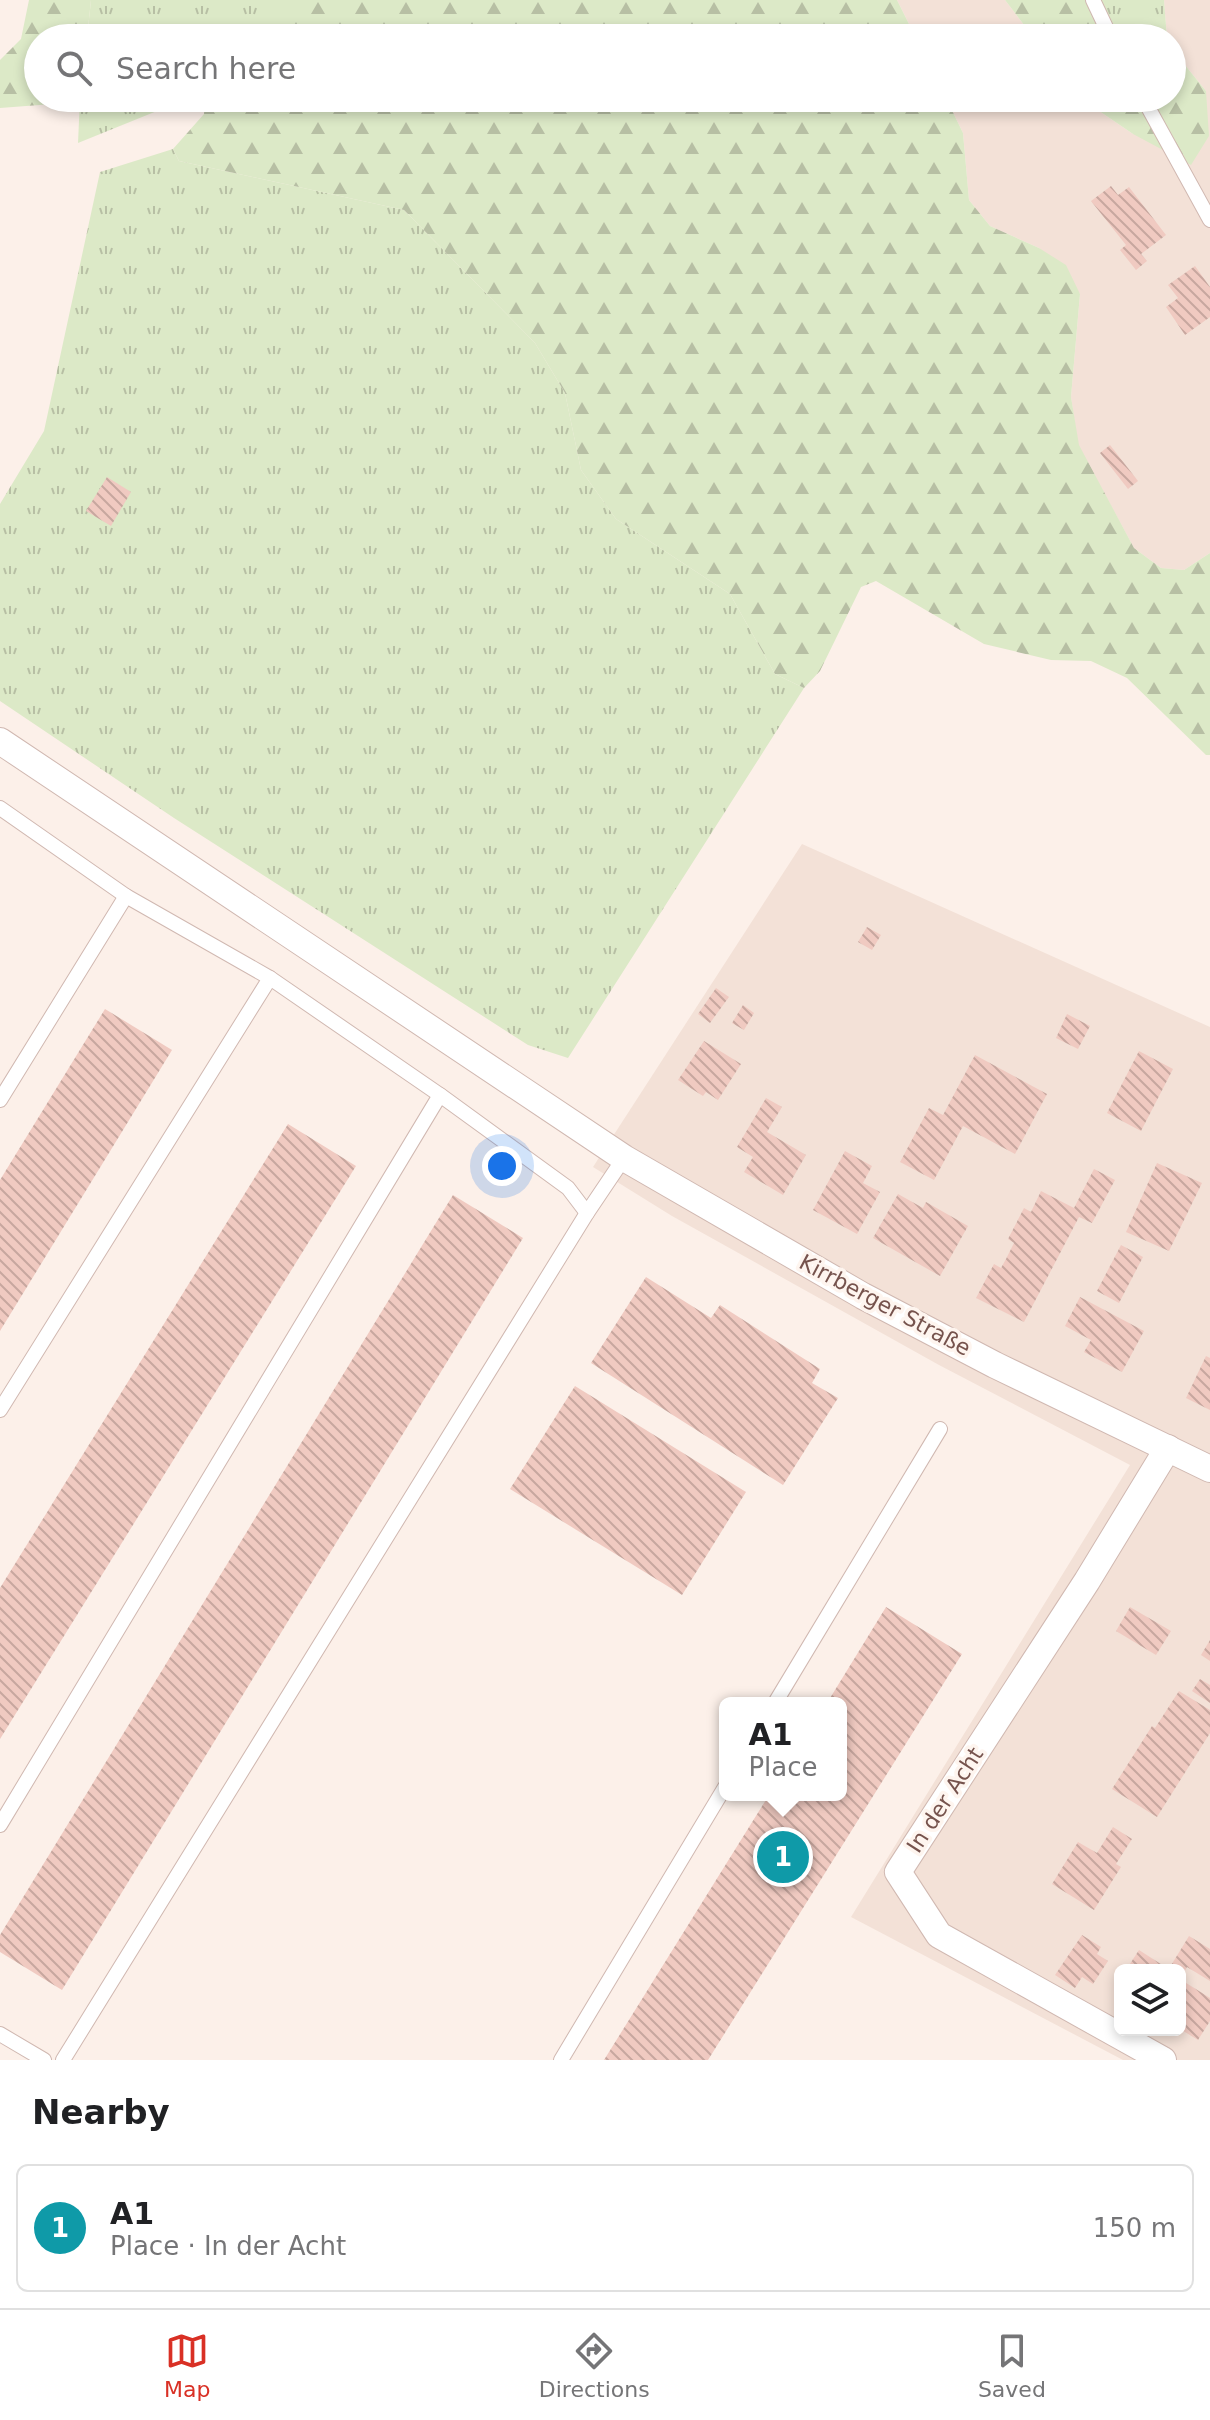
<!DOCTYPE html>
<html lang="en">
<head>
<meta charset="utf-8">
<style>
  :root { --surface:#fff; --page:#f6f6f6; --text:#202124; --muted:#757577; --line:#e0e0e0; --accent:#d93025 }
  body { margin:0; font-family:"DejaVu Sans",sans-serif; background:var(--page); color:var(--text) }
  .controls { position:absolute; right:24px; bottom:24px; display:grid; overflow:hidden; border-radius:12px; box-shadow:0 4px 12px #0003 }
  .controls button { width:72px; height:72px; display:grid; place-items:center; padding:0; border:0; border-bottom:2px solid var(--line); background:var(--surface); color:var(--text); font:40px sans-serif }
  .you { position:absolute; left:502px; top:1166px; width:28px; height:28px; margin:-20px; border:6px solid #fff; border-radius:50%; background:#1a73e8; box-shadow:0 0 0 12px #1a73e833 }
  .badge { display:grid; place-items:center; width:52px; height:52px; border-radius:50%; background:var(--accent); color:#fff; font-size:26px; font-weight:700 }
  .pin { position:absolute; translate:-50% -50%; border:4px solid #fff; box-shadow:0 2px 8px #0006 }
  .popup { position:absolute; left:719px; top:1697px; width:128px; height:104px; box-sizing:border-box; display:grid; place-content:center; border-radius:12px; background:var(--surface); filter:drop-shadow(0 2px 6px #0005); font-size:26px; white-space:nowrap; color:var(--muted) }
  .popup b { font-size:30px; color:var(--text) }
  .popup::after { content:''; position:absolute; left:50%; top:100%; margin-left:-16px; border:16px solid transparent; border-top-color:var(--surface) }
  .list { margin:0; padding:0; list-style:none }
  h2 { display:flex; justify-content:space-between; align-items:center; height:104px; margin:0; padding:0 32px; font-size:34px }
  h2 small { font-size:26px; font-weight:400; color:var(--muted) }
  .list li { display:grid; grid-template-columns:52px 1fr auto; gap:24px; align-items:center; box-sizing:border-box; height:128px; margin:0 16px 16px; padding:0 16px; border:2px solid var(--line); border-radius:12px }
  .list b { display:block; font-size:30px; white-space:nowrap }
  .list p { margin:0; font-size:26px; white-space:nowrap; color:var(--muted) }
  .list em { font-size:26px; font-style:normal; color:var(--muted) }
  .icon { flex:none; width:44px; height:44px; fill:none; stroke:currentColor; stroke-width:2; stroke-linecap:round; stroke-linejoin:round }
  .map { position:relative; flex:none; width:1210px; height:2060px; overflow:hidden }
  .search { position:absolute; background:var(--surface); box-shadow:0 4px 12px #0003; left:24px; right:24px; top:24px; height:88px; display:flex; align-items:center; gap:20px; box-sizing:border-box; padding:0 28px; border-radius:44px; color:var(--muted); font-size:30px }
  .sheet { height:248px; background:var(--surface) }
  nav { display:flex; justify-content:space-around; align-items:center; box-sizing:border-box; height:112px; border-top:2px solid var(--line); background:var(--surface); font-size:22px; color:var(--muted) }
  nav a { display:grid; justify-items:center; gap:4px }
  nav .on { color:var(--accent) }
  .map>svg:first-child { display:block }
  .residential { fill:#f3e1d7; fill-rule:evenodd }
  .grass { fill:url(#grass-tufts) }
  .forest { fill:url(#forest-firs) }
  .building { fill:url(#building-back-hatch) }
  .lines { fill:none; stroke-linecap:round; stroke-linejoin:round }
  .service-casing { stroke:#d0b8b1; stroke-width:16 }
  .minor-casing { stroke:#d0b8b1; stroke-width:28 }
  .service { stroke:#fff; stroke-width:14 }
  .minor { stroke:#fff; stroke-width:26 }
  .labels { text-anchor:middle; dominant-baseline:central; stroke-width:7; stroke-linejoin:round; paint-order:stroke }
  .street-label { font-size:22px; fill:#76534d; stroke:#fef5ef }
</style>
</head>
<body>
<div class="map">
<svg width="1210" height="2060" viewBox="0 0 1210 2060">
  <defs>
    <pattern id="grass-tufts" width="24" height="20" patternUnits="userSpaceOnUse" patternTransform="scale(2)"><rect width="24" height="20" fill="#dce9c7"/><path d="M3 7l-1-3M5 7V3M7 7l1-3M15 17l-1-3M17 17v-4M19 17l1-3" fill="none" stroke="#b7bfa4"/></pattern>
    <pattern id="forest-firs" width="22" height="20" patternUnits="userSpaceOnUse" patternTransform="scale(2)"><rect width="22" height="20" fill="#dce9c7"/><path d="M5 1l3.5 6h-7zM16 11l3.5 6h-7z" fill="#b7bfa4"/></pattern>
    <pattern id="building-back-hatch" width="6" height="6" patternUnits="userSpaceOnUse" patternTransform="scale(2)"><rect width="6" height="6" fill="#f0cac1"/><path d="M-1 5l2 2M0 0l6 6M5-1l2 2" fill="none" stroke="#c7a79f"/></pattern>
  </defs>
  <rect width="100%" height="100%" fill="#fcf0e9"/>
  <!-- residential -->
  <g class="residential">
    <path d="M 897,0 L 1005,0 L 1034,38 L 916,38 Z"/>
    <path d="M 1164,0 L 1210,0 L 1210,553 L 1184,570 L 1161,568 L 1134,548 L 1078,445 L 1071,397 L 1080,294 L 1039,248 L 990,226 L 969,200 L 963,133 L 946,98 L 1080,98 L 1133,134 L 1206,91 L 1172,49 L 1172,38 L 1167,38 Z"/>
    <path d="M 802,844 L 1210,1027 L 1210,2060 L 1123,2060 L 851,1917 L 1130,1465 L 939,1365 L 672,1216 L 593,1167 ZM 1120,1970 L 1180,1970 L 1180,2030 L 1120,2030 Z"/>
  </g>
  <!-- grass -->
  <g class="grass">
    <path d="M 91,0 L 283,0 L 283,36 L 87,38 Z"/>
    <path d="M 1089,0 L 1164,0 L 1167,38 L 1103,38 Z"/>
    <path d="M 80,98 L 189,98 L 78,143 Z"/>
    <path d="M 173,149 L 179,161 L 404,210 L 535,343 L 565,393 L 581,470 L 616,519 L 730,594 L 775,674 L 804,688 L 568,1058 L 528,1045 L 174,818 L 0,701 L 0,504 L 44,431 L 100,172 Z"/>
  </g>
  <!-- forest -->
  <g class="forest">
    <path d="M 29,0 L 91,0 L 87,38 L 38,38 L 38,98 L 80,98 L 79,102 L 0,108 L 0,60 L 21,39 Z"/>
    <path d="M 283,0 L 897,0 L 916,38 L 282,38 Z"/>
    <path d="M 1005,0 L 1089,0 L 1103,38 L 1034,38 Z"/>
    <path d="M 1172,49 L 1206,91 L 1209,136 L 1191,165 L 1133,134 L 1080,98 L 1172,98 Z"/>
    <path d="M 205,98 L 946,98 L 963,133 L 969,200 L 990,226 L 1039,248 L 1066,265 L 1080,294 L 1071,397 L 1079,445 L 1134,548 L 1161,568 L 1184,570 L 1210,553 L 1210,755 L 1206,755 L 1127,678 L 1091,661 L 1051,660 L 984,644 L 876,581 L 861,587 L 820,671 L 804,688 L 775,674 L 730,594 L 616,519 L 581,470 L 565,393 L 535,343 L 404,210 L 179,161 L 173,149 L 204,114 Z"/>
  </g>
  <!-- building -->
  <g class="building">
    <path d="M 1111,186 L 1118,195 L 1129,187 L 1166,235 L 1141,254 L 1147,261 L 1136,270 L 1120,250 L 1126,245 L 1091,201 Z"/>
    <path d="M 1195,266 L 1210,287 L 1210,317 L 1185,335 L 1166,307 L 1178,298 L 1168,285 Z"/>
    <path d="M 1110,445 L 1138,481 L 1128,489 L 1100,453 Z"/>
    <path d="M 107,477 L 131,492 L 111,526 L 86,511 Z"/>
    <path d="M 867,927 L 881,935 L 872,950 L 858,942 Z"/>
    <path d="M 716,988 L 729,997 L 710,1023 L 698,1014 Z"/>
    <path d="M 743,1005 L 754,1013 L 744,1030 L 732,1023 Z"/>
    <path d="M 105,1009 L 172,1050 L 0,1331 L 0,1180 Z"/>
    <path d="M 1067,1014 L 1090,1026 L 1078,1049 L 1056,1038 Z"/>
    <path d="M 704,1041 L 741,1064 L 718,1100 L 706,1092 L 703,1096 L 678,1080 Z"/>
    <path d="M 1139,1051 L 1173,1069 L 1141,1131 L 1107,1113 Z"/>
    <path d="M 975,1055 L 1047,1094 L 1015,1154 L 963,1126 L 934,1180 L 900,1162 L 929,1108 L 943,1115 Z"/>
    <path d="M 766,1098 L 782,1107 L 767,1132 L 806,1155 L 783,1195 L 744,1172 L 753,1157 L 737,1147 Z"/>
    <path d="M 288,1124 L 356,1166 L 0,1739 L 0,1588 Z"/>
    <path d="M 845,1151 L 872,1166 L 863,1183 L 880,1192 L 857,1234 L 813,1210 Z"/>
    <path d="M 1157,1163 L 1202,1183 L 1169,1251 L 1126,1232 Z"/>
    <path d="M 1094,1169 L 1115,1180 L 1092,1223 L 1079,1217 L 1024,1322 L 976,1298 L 994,1264 L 1001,1268 L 1006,1259 L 1014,1243 L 1008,1239 L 1024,1208 L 1031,1212 L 1041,1191 L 1074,1208 Z"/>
    <path d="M 898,1194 L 923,1208 L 926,1202 L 968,1226 L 940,1276 L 873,1238 Z"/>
    <path d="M 453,1195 L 523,1238 L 62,1990 L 0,1952 L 0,1935 Z"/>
    <path d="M 1121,1245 L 1143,1257 L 1119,1303 L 1097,1291 Z"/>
    <path d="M 646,1277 L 711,1318 L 720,1305 L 820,1369 L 812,1383 L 838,1398 L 783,1485 L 591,1363 Z"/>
    <path d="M 1080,1297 L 1144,1331 L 1122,1372 L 1084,1352 L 1091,1340 L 1065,1326 Z"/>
    <path d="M 1206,1356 L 1210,1358 L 1210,1410 L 1186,1398 Z"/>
    <path d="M 575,1386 L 746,1492 L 682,1595 L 510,1489 Z"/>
    <path d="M 886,1607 L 962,1654 L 708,2060 L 604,2060 L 769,1795 L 841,1795 L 841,1703 L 827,1703 Z"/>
    <path d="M 1130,1607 L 1171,1631 L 1156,1655 L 1116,1631 Z"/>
    <path d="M 1210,1640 L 1210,1661 L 1201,1655 Z"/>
    <path d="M 1200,1679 L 1210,1685 L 1210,1703 L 1192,1691 Z"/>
    <path d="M 1179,1691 L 1210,1710 L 1210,1733 L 1157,1817 L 1112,1789 L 1152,1726 L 1155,1728 Z"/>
    <path d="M 1113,1827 L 1132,1839 L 1116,1864 L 1121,1867 L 1094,1910 L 1052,1884 L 1078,1842 L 1097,1853 Z"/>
    <path d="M 1082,1935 L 1101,1947 L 1097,1954 L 1108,1961 L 1093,1984 L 1082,1977 L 1075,1988 L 1055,1975 Z"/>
    <path d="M 1189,1936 L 1210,1949 L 1210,1981 L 1187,1967 L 1183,1974 L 1180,1970 L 1170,1967 Z"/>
    <path d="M 1139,1950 L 1170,1970 L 1126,1970 Z"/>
    <path d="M 1183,1981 L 1210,1998 L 1210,2021 L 1198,2040 L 1180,2029 L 1180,1986 Z"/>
  </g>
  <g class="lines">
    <defs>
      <g id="service">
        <path d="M 1093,0 L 1111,38"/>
        <path d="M 1143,98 L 1210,220"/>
        <path d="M 0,808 L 126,896 L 270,978 L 440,1095 L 568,1188 L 587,1213"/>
        <path d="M 0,1100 L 126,896"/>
        <path d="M 0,1410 L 270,978"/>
        <path d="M 775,1703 L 940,1429"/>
        <path d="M 0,1825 L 440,1095"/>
        <path d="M 0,2034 L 44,2060"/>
        <path d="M 63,2060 L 587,1213 L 624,1158"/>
        <path d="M 561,2060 L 725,1787"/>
      </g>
      <g id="minor">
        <path d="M 0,741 L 624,1158 L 863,1296 L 995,1365 L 1210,1469"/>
        <path d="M 1163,2060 L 939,1935 L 898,1872 L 1087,1581 L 1168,1448"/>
      </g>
    </defs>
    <!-- service casing -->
    <use href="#service" class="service-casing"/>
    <!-- minor casing -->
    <use href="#minor" class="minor-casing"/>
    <!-- service -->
    <use href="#service" class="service"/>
    <!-- minor -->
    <use href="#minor" class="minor"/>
  </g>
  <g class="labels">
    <!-- street labels -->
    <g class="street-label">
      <text transform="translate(885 1305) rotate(28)">Kirrberger Straße</text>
      <text transform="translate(945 1800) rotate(-57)">In der Acht</text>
    </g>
  </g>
</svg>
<div class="controls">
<button><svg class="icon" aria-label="layers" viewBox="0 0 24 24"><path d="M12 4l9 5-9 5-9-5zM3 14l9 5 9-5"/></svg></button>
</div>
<div class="you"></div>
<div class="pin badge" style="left:783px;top:1857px;background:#0f9aa8">1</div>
<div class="popup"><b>A1</b>Place</div>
<div class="search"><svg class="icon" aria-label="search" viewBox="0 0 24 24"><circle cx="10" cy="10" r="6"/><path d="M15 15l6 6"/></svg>Search here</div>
</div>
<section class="sheet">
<h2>Nearby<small></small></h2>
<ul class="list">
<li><span class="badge" style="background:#0f9aa8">1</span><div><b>A1</b><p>Place · In der Acht</p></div><em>150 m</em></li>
</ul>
</section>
<nav>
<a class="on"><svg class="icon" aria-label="map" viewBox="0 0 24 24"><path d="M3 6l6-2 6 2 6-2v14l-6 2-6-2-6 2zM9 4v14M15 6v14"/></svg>Map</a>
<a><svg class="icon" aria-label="directions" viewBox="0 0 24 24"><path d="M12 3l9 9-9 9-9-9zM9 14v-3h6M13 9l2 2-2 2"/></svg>Directions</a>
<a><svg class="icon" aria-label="saved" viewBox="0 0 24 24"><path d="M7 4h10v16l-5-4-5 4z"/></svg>Saved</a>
</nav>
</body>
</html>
